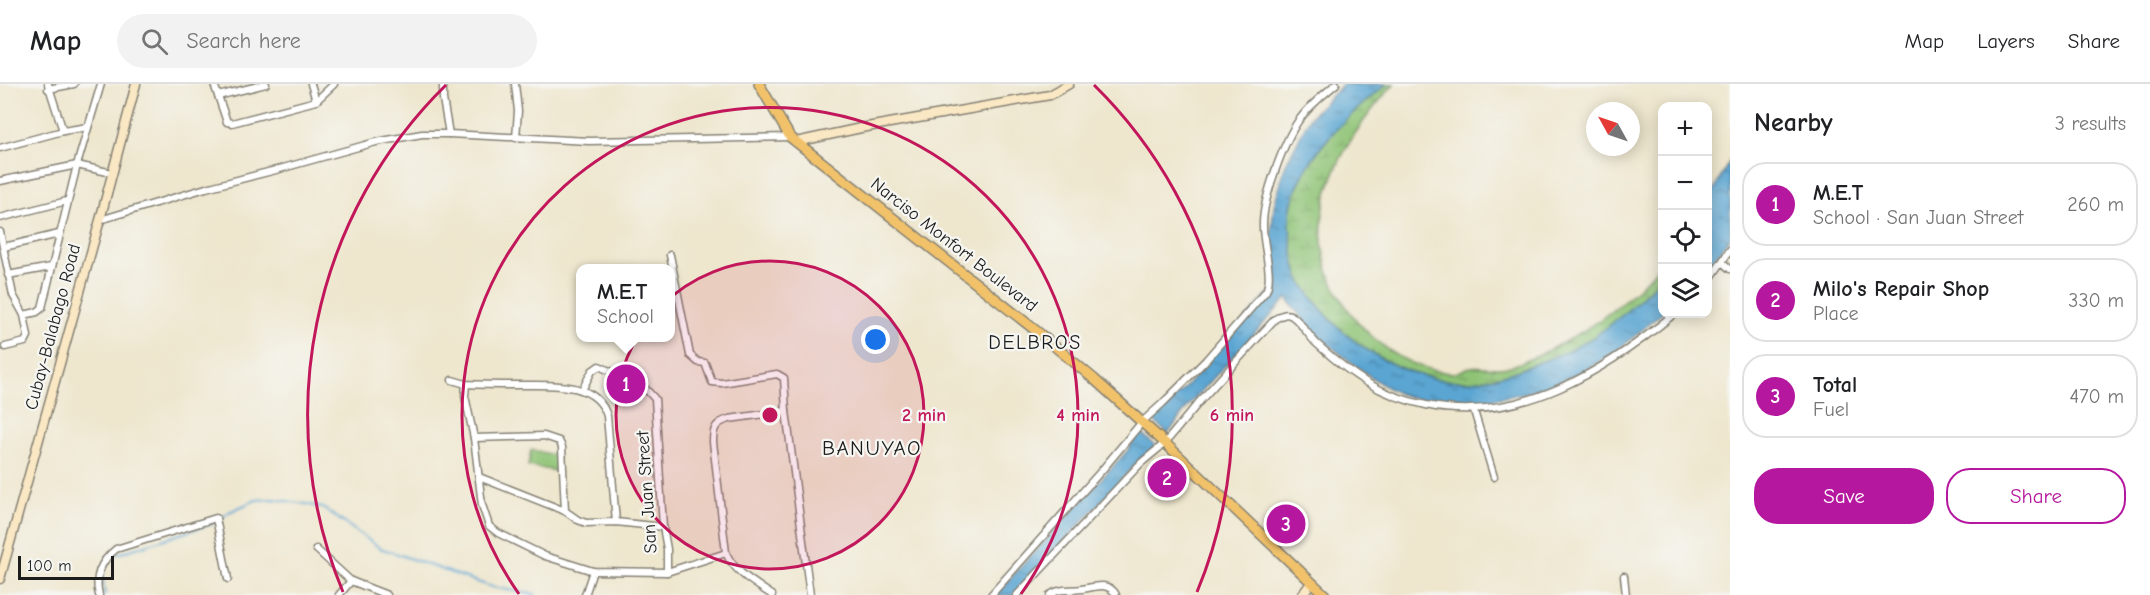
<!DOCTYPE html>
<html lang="en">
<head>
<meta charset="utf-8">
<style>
  :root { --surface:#fff; --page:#f2f2f2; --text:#202124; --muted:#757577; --line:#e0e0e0; --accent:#b5179e }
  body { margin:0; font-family:"Comic Neue",sans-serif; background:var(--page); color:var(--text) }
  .controls { position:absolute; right:18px; top:18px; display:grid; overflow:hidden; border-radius:12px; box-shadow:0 3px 15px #0003 }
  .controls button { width:54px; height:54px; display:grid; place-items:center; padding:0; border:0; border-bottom:2px solid var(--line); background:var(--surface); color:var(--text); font:30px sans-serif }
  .compass { position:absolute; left:1586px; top:18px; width:54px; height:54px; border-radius:50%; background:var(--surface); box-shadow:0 3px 15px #0003; rotate:310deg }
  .scale { position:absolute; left:18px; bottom:15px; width:96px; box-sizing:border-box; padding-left:6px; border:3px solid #1c1c1c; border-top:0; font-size:16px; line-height:21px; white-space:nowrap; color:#1c1c1c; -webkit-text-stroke:4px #f6f6f2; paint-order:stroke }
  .you { position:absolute; left:876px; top:256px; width:21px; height:21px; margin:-15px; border:4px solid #fff; border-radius:50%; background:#1a73e8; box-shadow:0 0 0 9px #1a73e833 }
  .badge { display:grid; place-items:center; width:39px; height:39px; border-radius:50%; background:var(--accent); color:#fff; font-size:20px; font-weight:700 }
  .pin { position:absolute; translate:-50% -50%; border:3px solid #fff; box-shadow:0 2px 6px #0006 }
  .popup { position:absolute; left:576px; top:180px; width:99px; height:78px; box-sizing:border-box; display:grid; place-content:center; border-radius:12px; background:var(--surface); filter:drop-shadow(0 2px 4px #0005); font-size:20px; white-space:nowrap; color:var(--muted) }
  .popup b { font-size:22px; color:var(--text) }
  .popup::after { content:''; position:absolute; left:50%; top:100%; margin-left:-12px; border:12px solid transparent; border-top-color:var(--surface) }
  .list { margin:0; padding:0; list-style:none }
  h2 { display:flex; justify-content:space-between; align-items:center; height:78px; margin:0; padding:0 24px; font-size:26px }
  h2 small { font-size:20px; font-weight:400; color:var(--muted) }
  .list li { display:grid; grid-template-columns:39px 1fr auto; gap:18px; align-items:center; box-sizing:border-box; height:84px; margin:0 12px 12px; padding:0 12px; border:2px solid var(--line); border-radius:24px }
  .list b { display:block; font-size:22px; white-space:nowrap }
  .list p { margin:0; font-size:20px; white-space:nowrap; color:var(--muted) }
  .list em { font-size:20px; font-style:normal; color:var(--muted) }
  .actions { display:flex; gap:12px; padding:18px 24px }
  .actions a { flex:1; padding:14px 0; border:2px solid var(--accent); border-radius:24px; text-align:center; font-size:21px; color:var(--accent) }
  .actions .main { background:var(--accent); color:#fff }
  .icon { flex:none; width:33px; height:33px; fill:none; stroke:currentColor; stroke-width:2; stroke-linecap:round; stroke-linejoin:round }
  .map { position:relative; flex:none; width:1730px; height:511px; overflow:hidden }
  header { display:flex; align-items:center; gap:36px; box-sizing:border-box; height:84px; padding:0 30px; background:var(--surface); border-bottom:2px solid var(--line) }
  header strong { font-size:28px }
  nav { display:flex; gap:33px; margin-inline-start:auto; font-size:21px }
  .search { width:420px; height:54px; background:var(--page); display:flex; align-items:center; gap:15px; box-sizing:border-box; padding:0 21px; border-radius:33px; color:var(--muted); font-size:22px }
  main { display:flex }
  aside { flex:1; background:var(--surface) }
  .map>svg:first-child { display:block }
  .wetland { fill:url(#wetland-marsh); stroke:#557048; stroke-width:1.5 }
  .pitch { fill:#8ec375; stroke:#557048; stroke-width:1.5 }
  .water { fill:url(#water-ripples); stroke:#3b6077; stroke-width:1.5 }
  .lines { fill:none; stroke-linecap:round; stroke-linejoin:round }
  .stream { stroke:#5aa5d2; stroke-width:2 }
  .street-casing { stroke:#858174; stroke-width:9 }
  .secondary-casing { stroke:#858174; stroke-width:11 }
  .primary-casing { stroke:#858174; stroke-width:12 }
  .street { stroke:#fff; stroke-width:6 }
  .secondary { stroke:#fae7c3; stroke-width:8 }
  .primary { stroke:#f2c26a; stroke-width:9 }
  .ring { fill:none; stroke:#c2185b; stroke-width:3 }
  .labels { text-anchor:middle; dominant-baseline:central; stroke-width:4.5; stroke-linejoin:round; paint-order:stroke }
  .street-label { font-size:18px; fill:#1c1c1c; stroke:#f6f6f2 }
  .neighbourhood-label { font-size:20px; letter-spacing:1.5px; fill:#1c1c1c; stroke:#f6f6f2 }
  .quarter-label { font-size:21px; letter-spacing:1.5px; fill:#1c1c1c; stroke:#f6f6f2 }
  .centre { fill:#c2185b; stroke:#f6f6f2; stroke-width:3 }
  .ring-label { font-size:18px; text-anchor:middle; font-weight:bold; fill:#c2185b; stroke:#f6f6f2; stroke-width:4.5; stroke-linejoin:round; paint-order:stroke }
</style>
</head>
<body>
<header>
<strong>Map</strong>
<div class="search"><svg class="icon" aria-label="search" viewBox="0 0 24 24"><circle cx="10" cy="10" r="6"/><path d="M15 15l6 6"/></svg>Search here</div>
<nav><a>Map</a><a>Layers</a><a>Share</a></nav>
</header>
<main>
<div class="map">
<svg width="1730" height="511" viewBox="0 0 1730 511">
  <defs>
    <pattern id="wetland-marsh" width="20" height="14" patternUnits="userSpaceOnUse" patternTransform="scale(1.5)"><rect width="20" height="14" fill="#8ec375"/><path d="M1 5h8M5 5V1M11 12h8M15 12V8" fill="none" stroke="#7aa765"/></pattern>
    <pattern id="water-ripples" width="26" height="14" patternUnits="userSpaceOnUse" patternTransform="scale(1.5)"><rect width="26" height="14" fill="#5aa5d2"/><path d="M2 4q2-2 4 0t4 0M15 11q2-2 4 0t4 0" fill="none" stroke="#4a86aa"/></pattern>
  </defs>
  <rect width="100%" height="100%" fill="#f6f6f2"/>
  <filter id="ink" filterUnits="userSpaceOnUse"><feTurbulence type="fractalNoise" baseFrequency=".0167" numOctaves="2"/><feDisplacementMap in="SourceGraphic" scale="12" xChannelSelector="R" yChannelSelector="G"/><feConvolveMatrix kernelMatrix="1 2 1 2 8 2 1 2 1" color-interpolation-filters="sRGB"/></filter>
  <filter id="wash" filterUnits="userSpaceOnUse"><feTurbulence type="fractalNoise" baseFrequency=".008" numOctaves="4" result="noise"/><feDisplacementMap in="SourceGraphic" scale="24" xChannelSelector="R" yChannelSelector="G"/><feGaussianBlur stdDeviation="1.35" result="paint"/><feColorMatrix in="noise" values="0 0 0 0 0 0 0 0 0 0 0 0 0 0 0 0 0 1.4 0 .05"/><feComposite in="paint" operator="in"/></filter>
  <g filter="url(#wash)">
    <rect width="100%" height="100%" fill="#eee6cd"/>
    <!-- wetland -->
    <path class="wetland" d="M 1387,0 L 1394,0 C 1331,69 1288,155 1357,237 C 1381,265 1412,285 1450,289 C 1458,290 1463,284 1471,283 C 1482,281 1494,286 1507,283 C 1519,280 1533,274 1545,268 C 1590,246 1630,218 1662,178 L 1662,193 C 1636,220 1606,249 1570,266 C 1560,271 1548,275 1537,279 C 1515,288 1495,295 1471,297 C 1414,301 1353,265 1318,221 C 1311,212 1302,201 1298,191 C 1294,179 1293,167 1291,155 C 1290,145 1289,133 1291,123 C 1303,71 1347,32 1387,0 Z"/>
    <!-- pitch -->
    <path class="pitch" d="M 531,366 L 558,372 L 555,387 L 528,382 Z"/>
    <!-- water -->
    <g class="water">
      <path d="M 1343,0 L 1387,0 C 1347,32 1303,71 1291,123 C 1289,133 1290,145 1291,155 C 1293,167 1294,179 1298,191 C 1302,201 1311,212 1318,221 C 1353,265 1414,301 1471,297 C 1495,295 1515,288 1537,279 C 1548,275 1560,271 1570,266 C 1606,249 1636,220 1662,193 L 1662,229 C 1644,244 1626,261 1605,274 C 1564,300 1520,314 1472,317 C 1448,319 1423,319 1400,310 C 1383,303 1365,289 1351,278 C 1322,256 1308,244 1287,214 L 1188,322 L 1168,350 L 1152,335 L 1183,306 L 1277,200 L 1270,160 L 1274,122 L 1285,82 L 1310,33 Z"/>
      <path d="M 1730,76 L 1730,153 L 1708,183 L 1708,117 Z"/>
      <path d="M 1140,348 L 1156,362 L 1141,374 L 1015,511 L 995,511 L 1128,366 Z"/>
    </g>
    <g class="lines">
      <!-- stream -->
      <g class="stream">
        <path d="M 219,436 L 229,428 L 256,416 L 273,415 L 306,420 L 323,424 L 380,464 L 492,503 L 536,511"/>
        <path d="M 114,471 L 215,439"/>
        <path d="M 105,482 L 102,491 L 105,511"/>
      </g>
    </g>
  </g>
  <g filter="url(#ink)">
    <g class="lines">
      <defs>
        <g id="street">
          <path d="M 48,0 L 63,47"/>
          <path d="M 214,0 L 227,38 L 232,39 L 316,17 L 334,0"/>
          <path d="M 311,0 L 316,17"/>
          <path d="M 443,0 L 443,15 L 449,50 L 589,57 L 790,53"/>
          <path d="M 515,0 L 518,27 L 516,54"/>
          <path d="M 48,5 L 74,0"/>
          <path d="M 218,12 L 266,0"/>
          <path d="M 0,64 L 63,47 L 88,43"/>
          <path d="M 0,97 L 77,81 L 112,89"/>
          <path d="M 0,134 L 67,117"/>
          <path d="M 100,136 L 206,104 L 276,86 L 376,58 L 422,50 L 449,50"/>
          <path d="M 0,148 L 13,211 L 24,231 L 28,252 L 25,258 L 5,263"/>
          <path d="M 4,163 L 59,150"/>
          <path d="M 670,171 L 690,271 L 698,278 L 705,279 L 712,298 L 722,299 L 777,290 L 784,294 L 786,327 L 810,511"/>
          <path d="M 1722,178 L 1730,185"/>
          <path d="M 8,191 L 51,183"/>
          <path d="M 1708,198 L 1730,166"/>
          <path d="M 24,231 L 37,228 L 42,224 L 77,81 L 101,0"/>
          <path d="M 452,296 L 466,300 C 485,301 503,301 522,301 C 551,301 597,297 607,332 L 616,438"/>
          <path d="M 466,300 L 465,312 L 474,354 L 482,421 L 489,442 L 498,449 L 545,472 L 593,487 L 667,488 L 726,469 C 735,489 755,499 772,511"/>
          <path d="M 582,306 L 592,287 L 599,282 L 644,303 L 655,315 L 663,443 L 667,465 L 667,488"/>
          <path d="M 1474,327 L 1494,393"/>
          <path d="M 474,354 L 544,352 L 559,357 L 562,363 L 565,427"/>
          <path d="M 479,393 L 565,427 L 578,436 L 586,439 L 616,438 L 663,443"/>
          <path d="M 316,465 L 351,497 L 387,511"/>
          <path d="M 726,469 L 713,358 C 713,345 715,339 729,335 L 786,327"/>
          <path d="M 1624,492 L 1626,511"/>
          <path d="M 99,511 C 94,492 101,477 116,465 L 216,434 L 228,495"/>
          <path d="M 339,511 L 351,497"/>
          <path d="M 585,511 L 593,487"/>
          <path d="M 991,511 L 1102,386 L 1142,338 L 1163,319 L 1206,276 L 1266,207 C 1274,191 1262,160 1263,140 C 1263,114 1284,57 1299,36 C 1310,21 1323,11 1336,0"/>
          <path d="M 1017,511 L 1141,379 L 1165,359 L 1200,317 L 1275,235 C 1281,232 1285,228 1292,232 C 1301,238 1308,251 1316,259 C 1350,290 1380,312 1426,321 C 1519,341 1605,287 1674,230"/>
          <path d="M 1050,511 C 1061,503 1070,507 1082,505 C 1095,503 1109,497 1116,511"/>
        </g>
        <g id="secondary">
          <path d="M 796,58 L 861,44 L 1050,11 L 1069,0"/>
          <path d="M 0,495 L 100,136 L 136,0"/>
          <path d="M 1302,511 L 1311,499"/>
        </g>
        <path id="primary" d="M 759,0 L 790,53 L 1034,245 L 1094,295 L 1165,359 L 1325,511"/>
      </defs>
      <!-- street casing -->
      <use href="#street" class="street-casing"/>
      <!-- secondary casing -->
      <use href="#secondary" class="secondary-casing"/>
      <!-- primary casing -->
      <use href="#primary" class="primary-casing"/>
      <!-- street -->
      <use href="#street" class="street"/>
      <!-- secondary -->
      <use href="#secondary" class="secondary"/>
      <!-- primary -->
      <use href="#primary" class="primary"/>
    </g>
  </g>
  <!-- distance rings -->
  <circle cx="770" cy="331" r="154" fill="#c2185b" fill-opacity=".12"/>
  <g class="ring">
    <circle cx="770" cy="331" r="154"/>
    <path d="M519 510A308 308 0 1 1 1021 510"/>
    <path d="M343 508A462 462 0 0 1 446 1M1094 1A462 462 0 0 1 1197 508"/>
  </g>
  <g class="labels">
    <!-- street labels -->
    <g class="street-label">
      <text transform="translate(954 161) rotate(38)">Narciso Monfort Boulevard</text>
      <text transform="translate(53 243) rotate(-75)">Cubay-Balabago Road</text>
      <text transform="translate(647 408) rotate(-94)">San Juan Street</text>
    </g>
    <!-- neighbourhood labels -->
    <g class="neighbourhood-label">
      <text x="1035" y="258">DELBROS</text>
    </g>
    <!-- quarter labels -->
    <g class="quarter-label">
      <text x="872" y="364">BANUYAO</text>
    </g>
  </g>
  <circle cx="770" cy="331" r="9" class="centre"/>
  <g class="ring-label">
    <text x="924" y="337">2 min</text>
    <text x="1078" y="337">4 min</text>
    <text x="1232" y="337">6 min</text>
  </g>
</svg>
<div class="controls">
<button>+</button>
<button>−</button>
<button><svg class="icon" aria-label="locate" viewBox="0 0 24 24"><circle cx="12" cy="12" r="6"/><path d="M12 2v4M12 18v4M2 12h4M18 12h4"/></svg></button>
<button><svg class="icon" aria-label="layers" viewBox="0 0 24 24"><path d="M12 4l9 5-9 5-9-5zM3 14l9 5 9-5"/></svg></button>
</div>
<svg class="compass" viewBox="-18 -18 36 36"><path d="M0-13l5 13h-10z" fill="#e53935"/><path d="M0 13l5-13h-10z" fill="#757577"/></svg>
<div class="scale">100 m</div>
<div class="you"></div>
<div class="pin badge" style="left:626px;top:300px">1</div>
<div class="popup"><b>M.E.T</b>School</div>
<div class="pin badge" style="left:1167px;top:394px">2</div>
<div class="pin badge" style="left:1286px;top:440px">3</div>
</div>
<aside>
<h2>Nearby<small>3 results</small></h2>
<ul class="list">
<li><span class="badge">1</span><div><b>M.E.T</b><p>School · San Juan Street</p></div><em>260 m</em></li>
<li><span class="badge">2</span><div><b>Milo's Repair Shop</b><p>Place</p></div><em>330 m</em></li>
<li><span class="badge">3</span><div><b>Total</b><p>Fuel</p></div><em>470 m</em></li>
</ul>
<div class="actions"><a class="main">Save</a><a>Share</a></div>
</aside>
</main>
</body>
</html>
